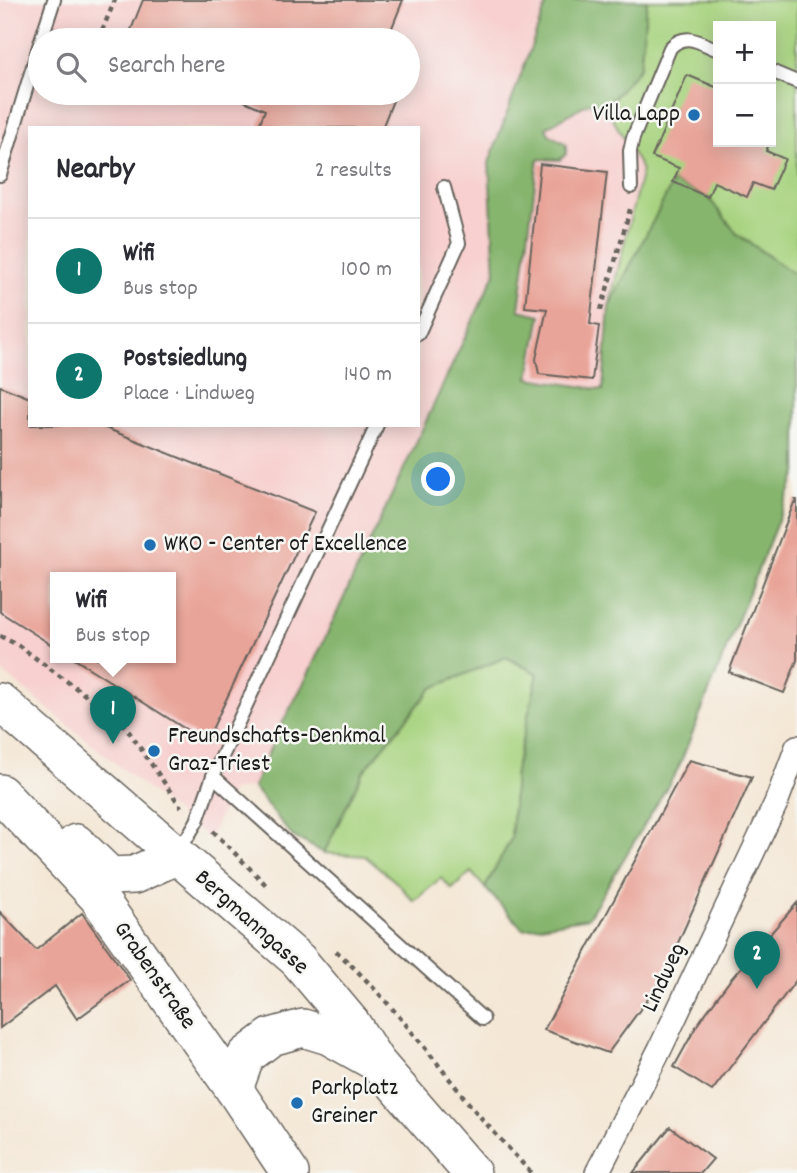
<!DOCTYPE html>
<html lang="en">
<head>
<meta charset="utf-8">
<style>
  :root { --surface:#fff; --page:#f2f2f3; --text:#2b2b33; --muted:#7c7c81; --line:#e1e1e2; --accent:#0f766e }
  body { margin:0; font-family:Dekko,sans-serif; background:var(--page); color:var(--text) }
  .controls { position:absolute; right:21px; top:21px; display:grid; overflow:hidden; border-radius:0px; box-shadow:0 4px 18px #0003 }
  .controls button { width:63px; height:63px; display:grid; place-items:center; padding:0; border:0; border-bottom:2px solid var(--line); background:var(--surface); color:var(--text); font:35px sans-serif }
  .you { position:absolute; left:439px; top:480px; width:24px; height:24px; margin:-18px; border:5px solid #fff; border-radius:50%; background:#1a73e8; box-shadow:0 0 0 10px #1a73e833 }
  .badge { display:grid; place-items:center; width:46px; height:46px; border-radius:50%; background:var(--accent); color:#fff; font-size:23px; font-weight:700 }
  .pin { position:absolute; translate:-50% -58px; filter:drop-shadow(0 2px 4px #0008) }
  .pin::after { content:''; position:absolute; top:37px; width:24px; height:21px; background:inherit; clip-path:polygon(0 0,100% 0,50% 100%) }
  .popup { position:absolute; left:50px; top:572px; width:126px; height:91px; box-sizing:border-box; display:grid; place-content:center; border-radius:0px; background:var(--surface); filter:drop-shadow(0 2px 5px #0005); font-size:23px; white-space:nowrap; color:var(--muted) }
  .popup b { font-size:26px; color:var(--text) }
  .popup::after { content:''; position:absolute; left:50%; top:100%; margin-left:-14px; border:14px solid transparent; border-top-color:var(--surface) }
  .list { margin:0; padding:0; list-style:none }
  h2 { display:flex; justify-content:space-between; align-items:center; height:91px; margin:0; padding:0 28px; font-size:30px }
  h2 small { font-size:23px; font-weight:400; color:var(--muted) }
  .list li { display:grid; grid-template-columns:46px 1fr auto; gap:21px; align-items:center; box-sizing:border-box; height:105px; padding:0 28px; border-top:2px solid var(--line) }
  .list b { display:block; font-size:26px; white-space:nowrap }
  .list p { margin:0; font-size:23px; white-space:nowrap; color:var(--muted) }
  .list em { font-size:23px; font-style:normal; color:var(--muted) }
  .icon { flex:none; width:38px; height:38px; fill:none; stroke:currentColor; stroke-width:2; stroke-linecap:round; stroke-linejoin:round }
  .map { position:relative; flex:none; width:797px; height:1173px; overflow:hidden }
  .search { position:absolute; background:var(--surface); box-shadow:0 4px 18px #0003; left:28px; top:28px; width:392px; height:77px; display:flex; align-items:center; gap:18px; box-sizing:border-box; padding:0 24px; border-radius:38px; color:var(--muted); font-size:26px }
  .panel { position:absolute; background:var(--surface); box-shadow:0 4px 18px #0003; left:28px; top:126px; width:392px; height:301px; border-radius:0px }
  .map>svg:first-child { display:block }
  .built { fill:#f7d0cf; fill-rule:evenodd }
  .green { fill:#a8d380; stroke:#62784e; stroke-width:2; fill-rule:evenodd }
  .forest { fill:#86b56e; stroke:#516845; stroke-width:2 }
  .building { fill:#e9a499 }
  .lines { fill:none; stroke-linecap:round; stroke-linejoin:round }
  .service-casing { stroke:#68635d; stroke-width:16 }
  .minor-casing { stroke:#68635d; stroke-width:26 }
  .primary-casing { stroke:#68635d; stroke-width:40 }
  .path { stroke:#68635d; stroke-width:4.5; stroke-dasharray:5 5; stroke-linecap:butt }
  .service { stroke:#fff; stroke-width:12 }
  .minor { stroke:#fff; stroke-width:23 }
  .primary { stroke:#fff; stroke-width:37 }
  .poi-dot { fill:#1f6fb2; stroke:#f6f6f2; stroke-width:2.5 }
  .labels { text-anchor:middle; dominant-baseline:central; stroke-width:5; stroke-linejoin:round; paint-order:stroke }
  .poi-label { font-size:24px; fill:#1c1c1c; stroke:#f6f6f2; text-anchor:start }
  .street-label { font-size:24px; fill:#1c1c1c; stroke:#f6f6f2 }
</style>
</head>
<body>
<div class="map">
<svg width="797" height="1173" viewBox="0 0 797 1173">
  <rect width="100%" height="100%" fill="#f6f6f2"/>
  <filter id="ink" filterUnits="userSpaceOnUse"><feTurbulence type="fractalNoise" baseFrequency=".0143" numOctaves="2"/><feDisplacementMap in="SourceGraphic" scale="14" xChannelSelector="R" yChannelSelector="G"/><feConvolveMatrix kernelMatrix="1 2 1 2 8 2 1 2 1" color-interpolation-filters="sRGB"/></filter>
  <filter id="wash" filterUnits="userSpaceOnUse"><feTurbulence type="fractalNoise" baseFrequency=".00686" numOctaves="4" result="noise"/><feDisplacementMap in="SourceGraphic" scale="28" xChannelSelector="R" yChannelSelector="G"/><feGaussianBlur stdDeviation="1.57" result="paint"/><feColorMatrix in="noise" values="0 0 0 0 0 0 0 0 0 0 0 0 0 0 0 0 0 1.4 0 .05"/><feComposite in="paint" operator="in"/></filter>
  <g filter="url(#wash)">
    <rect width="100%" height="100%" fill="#f4e7d5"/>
    <!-- built -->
    <path class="built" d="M 0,0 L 797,0 L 797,473 L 678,769 L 588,918 L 523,929 L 471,872 L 452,889 L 441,878 L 414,901 L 396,882 L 365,856 L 324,853 L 292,836 L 253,787 L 232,791 L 209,839 L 0,670 ZM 718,26 L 771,26 L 771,142 L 718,142 ZM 40,40 L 408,40 L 408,93 L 40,93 ZM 30,128 L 418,128 L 418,425 L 30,425 ZM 55,578 L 171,578 L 171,658 L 55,658 Z"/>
    <!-- green -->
    <g class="green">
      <path d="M 647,0 L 797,0 L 797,276 L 737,234 L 708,197 L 673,183 L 609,307 L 642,170 L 606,107 L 640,67 ZM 718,26 L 771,26 L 771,142 L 718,142 Z"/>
      <path d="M 506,657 L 538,674 L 515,771 L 511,839 L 485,888 L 471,872 L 452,889 L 441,878 L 414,901 L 396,882 L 365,856 L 324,853 L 363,772 L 432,688 Z"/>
    </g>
    <!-- forest -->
    <path class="forest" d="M 548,0 L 647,0 L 640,67 L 606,107 L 588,103 L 546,128 L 549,134 L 566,144 L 566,154 L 560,160 L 538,159 L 519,310 L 541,315 L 529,378 L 603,390 L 609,307 L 673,182 L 708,197 L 737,234 L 797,276 L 797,473 L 678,769 L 588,918 L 523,929 L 485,888 L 511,839 L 515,771 L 538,674 L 506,657 L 432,688 L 363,772 L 324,853 L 292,836 L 253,787 L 277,733 L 306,679 L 495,273 L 489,163 Z"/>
    <g id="blocks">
      <!-- building -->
      <g class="building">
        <path d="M 143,0 L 403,0 L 387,40 L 127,40 Z"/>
        <path d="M 687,75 L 718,88 L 718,142 L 770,142 L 766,151 L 785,159 L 771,190 L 753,183 L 747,197 L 714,182 L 708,197 L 673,182 L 679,168 L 652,157 Z"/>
        <path d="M 226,93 L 396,93 L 382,128 L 258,128 L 265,110 Z"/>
        <path d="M 540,164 L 607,172 L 590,324 L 599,326 L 592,380 L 539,374 L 536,359 L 547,309 L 525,307 Z"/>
        <path d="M 0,386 L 30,398 L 30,425 L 98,425 L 315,512 L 206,742 L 73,658 L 171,658 L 171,578 L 55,578 L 55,647 L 0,612 Z"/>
        <path d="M 795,500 L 797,500 L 797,660 L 784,693 L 729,672 Z"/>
        <path d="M 689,760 L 752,777 L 661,981 L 608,1053 L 544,1030 Z"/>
        <path d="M 797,903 L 797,979 L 712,1091 L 674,1067 L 697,1025 L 731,979 Z"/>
        <path d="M 0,912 L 36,950 L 82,913 L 130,980 L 77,1019 L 55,986 L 0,1028 Z"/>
        <path d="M 670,1127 L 713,1159 L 701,1173 L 633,1173 Z"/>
      </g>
    </g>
  </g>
  <g filter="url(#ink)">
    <use href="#blocks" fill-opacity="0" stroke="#68635d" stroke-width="2"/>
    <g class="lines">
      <defs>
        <g id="service">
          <path d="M 41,40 L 54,0"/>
          <path d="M 771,71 L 797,82"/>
          <path d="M 0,175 L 40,43"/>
          <path d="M 631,187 L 630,151 L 633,138 L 670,48 C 686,31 700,43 718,50"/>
          <path d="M 418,334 L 459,243 L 444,187"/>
          <path d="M 213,776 L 483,1019"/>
          <path d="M 178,853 L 197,821 L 213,776 L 377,425"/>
        </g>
        <path id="minor" d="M 597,1173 L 660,1049 L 776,803 L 797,747"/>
        <g id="primary">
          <path d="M 0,702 L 298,960 L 351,1023 L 376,1062 L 472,1173"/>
          <path d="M 0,793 L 97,896 L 234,1089 L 290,1173"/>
          <path d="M 76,843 L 110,876 L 134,875 L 176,856"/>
          <path d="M 234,1089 L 246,1056 L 271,1037 L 303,1028 L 329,1036 L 372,1060"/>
        </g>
      </defs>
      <!-- service casing -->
      <use href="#service" class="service-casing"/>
      <!-- minor casing -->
      <use href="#minor" class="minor-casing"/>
      <!-- primary casing -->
      <use href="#primary" class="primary-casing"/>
      <!-- path -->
      <g class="path">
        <path d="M 98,40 L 115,0"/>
        <path d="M 601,310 L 631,206"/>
        <path d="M 0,636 L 18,645 L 123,723 L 181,807"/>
        <path d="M 213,831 L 268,887"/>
        <path d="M 336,951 C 387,997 424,1047 467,1101 C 487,1126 510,1149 531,1173"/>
      </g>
      <!-- service -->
      <use href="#service" class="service"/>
      <!-- minor -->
      <use href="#minor" class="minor"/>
      <!-- primary -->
      <use href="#primary" class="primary"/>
    </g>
  </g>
  <!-- markers -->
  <g class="poi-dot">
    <circle cx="694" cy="115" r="7"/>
    <circle cx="150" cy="545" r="7"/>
    <circle cx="154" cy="751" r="7"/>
    <circle cx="297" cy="1103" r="7"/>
  </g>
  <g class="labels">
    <!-- poi labels -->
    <g class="poi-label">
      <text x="680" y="115" text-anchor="end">Villa Lapp</text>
      <text x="164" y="545">WKO - Center of Excellence</text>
      <text x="168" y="737">Freundschafts-Denkmal<tspan x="168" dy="28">Graz-Triest</tspan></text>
      <text x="311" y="1089">Parkplatz<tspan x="311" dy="28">Greiner</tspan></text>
    </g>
    <!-- street labels -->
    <g class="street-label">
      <text transform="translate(251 923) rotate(42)">Bergmanngasse</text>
      <text transform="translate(154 976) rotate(55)">Grabenstraße</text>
      <text transform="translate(665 978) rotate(-65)">Lindweg</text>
    </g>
  </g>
</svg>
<div class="controls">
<button>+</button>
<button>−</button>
</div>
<div class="you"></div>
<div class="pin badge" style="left:113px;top:744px">1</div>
<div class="popup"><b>Wifi</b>Bus stop</div>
<div class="pin badge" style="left:757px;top:989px">2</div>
<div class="search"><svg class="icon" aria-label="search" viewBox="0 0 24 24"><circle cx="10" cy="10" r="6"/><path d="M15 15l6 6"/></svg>Search here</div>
<section class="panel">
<h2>Nearby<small>2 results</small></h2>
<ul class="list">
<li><span class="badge">1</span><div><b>Wifi</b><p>Bus stop</p></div><em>100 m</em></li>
<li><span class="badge">2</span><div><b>Postsiedlung</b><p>Place · Lindweg</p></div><em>140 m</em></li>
</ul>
</section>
</div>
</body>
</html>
